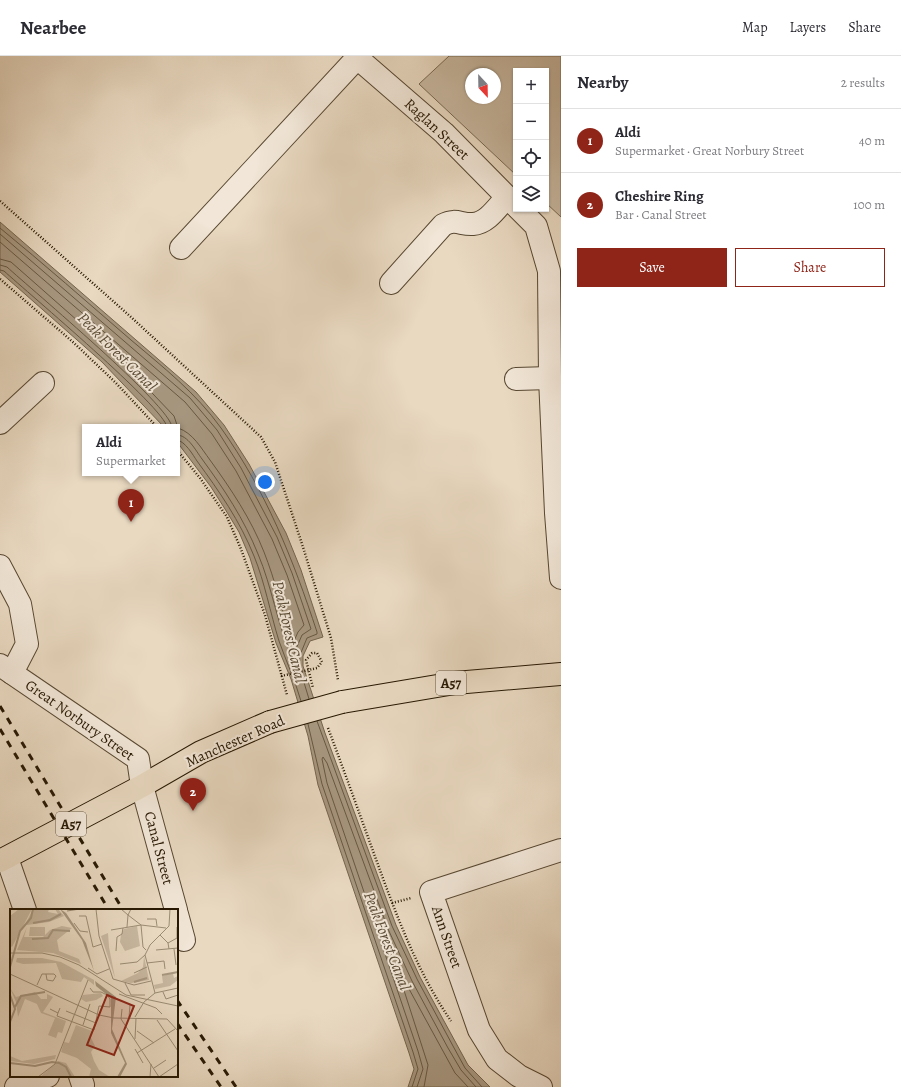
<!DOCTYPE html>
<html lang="en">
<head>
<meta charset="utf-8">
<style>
  :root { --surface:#fff; --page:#f7f7f7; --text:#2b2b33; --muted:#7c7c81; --line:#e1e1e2; --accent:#8f2418 }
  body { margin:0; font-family:Alegreya,serif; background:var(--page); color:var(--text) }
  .controls { position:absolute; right:12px; top:12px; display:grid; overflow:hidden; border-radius:0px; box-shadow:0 1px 3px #0004 }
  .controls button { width:36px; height:36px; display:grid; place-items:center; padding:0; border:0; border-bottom:1px solid var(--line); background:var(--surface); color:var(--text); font:20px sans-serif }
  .compass { position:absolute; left:465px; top:12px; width:36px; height:36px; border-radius:50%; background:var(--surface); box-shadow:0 1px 3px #0004; rotate:158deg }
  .you { position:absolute; left:265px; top:426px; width:14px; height:14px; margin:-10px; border:3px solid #fff; border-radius:50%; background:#1a73e8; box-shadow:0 0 0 6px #1a73e833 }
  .badge { display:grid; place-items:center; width:26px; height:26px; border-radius:50%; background:var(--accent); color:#fff; font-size:13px; font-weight:700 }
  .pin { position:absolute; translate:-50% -33px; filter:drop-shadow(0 1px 2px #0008) }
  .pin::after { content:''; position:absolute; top:21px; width:14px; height:12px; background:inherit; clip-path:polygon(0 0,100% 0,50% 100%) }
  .popup { position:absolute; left:82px; top:368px; width:98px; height:52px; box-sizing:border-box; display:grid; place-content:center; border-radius:0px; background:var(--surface); filter:drop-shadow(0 1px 3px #0005); font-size:13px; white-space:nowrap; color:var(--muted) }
  .popup b { font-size:15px; color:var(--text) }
  .popup::after { content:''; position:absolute; left:50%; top:100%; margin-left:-8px; border:8px solid transparent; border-top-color:var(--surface) }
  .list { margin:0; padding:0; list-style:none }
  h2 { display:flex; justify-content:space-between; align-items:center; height:52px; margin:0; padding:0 16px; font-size:17px }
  h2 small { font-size:13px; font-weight:400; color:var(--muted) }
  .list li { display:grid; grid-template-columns:26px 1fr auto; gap:12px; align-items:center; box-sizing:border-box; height:64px; padding:0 16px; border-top:1px solid var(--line) }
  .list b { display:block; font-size:15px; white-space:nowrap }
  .list p { margin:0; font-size:13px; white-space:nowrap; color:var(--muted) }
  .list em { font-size:13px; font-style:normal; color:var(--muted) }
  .actions { display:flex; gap:8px; padding:12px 16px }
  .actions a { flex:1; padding:9px 0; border:1px solid var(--accent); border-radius:0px; text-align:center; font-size:14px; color:var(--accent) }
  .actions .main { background:var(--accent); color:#fff }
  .icon { flex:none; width:22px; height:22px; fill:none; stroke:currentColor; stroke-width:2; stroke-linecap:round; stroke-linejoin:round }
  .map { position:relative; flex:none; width:561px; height:1031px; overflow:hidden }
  header { display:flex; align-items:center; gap:24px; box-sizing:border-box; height:56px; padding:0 20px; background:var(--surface); border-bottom:1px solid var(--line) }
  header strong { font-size:19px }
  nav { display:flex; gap:22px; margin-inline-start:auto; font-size:14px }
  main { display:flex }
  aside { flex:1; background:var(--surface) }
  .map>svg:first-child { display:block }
  .green { fill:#c8b8a1; stroke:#786852; fill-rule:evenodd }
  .water { fill:#a79780; stroke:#74644e }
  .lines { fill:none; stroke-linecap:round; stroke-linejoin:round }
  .shore { stroke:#675842; stroke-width:1 }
  .minor-casing { stroke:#584832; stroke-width:24 }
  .major-casing { stroke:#271803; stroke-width:24 }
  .path { stroke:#271803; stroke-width:2.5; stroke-dasharray:1 2; stroke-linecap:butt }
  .minor { stroke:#f1e6d7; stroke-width:22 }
  .major { stroke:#e9d9c1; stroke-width:22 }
  .rail { stroke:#271803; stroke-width:3; stroke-dasharray:7 7; stroke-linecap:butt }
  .major-bridge-casing { stroke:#271803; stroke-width:24; stroke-linecap:butt }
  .path-bridge { stroke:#271803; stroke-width:2.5; stroke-dasharray:1 2; stroke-linecap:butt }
  .major-bridge { stroke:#e9d9c1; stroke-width:22 }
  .labels { text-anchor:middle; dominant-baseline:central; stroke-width:4; stroke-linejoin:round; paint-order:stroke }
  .shield { fill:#f1e6d7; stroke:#645643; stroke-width:1 }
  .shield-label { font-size:14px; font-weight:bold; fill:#271803 }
  .street-label { font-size:15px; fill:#271803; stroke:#f1e6d7 }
  .water-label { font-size:16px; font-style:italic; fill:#5a4b35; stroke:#f1e6d7 }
  .inset-river { fill:none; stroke:#a79780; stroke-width:2 }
  .inset-road { fill:none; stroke:#9b8c75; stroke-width:1 }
  .view { fill:#8f2418; fill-opacity:0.15; stroke:#8f2418; stroke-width:2 }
  .inset-edge { fill:none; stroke:#271803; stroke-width:2 }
</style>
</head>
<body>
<header>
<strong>Nearbee</strong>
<nav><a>Map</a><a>Layers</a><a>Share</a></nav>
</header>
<main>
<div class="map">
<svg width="561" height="1031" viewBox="0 0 561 1031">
  <rect width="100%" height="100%" fill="#e9d9c1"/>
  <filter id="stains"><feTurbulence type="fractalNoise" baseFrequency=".005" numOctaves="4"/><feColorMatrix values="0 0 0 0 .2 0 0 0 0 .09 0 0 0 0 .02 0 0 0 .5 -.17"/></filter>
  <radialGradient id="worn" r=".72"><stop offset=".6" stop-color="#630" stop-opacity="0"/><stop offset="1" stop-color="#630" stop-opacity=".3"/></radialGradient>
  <!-- green -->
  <path class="green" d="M 449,0 L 561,0 L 561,161 L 546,147 L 546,15 L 516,15 L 516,119 L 419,28 ZM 471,18 L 495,18 L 495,42 L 471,42 Z"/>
  <!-- water -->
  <path class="water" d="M 0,166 L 196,336 L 224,369 L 249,408 L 286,477 L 301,514 L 323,581 L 310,585 L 303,600 L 303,610 L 325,677 L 396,869 L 420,921 L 468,1009 L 490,1031 L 408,1031 L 414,1013 L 409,997 L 318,729 L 308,680 L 291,623 L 276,587 L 250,502 L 239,476 L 225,453 L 211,431 L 177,386 L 177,371 L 164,371 L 102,306 L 0,216 Z"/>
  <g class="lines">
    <!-- shore -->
    <g class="shore">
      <path d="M 0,172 C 44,208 87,246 131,284 C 163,311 196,337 221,372 C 266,435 293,503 317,576 L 317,578 L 307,582 L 300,599 L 299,610 L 309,643"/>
      <path d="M 0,178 L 190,342 L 217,374 L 241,412 L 277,481 L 292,517 L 311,573 L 302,579 L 293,600 L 291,599 C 277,567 272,531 258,498 C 244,463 224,433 202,403 C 196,395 188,379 177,379"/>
      <path d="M 0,186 L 185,346 L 212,378 L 236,415 L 272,483 L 287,519 L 304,569 L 298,576 L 294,585 L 290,582 C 282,553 275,524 264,496 C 251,463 231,433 210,404 C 201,392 193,377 178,372 L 174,360 L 112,295 L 11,206 L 0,203"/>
      <path d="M 0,209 L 7,211 C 31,233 171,350 172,371"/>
      <path d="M 0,214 L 4,215 C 27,236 165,352 167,371"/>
      <path d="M 177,384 C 185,385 193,399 197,405 C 219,435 240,465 254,500 C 265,527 270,556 279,585 C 286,605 295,624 301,645"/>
      <path d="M 317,665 L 392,870 L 417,923 L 453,990 L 465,1012 L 482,1031"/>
      <path d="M 308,668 L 322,728 L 413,996 L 418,1013 L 412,1031"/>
      <path d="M 417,1031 L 423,1013 L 418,995 L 327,727 L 322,703 L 323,701 L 327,707 L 388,873 L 412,925 L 448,992 L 461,1014 L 476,1031"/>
      <path d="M 424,1031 L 428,1009 L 401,925 L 403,922 L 455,1017 L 468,1031"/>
    </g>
    <defs>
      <g id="minor">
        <path d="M 355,0 L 444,77 L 516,150"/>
        <path d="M 519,153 L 536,170 L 549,215 L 550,322 L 556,457 L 561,522"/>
        <path d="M 181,192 L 357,2"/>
        <path d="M 391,227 L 443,169 C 456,162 461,169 473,168 C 488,167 498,150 507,141"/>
        <path d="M 516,323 L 550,322"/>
        <path d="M 0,367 L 43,327"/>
        <path d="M 0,510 L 20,548 L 27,588 L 12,617"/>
        <path d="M 0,609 L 138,703 L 142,730 L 176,854"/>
        <path d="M 7,802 L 25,854"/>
        <path d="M 177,858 L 184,884"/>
        <path d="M 80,1020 L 83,1029"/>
        <path d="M 16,1031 L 48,1020"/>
        <path d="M 541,1031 L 519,1020 L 497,1003 L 479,974 L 431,836 L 561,794"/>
      </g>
      <g id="major">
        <path d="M 342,646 L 455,627 L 561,618"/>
        <path d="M 0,805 L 142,730 L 201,696 L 270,666"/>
      </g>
    </defs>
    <!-- minor casing -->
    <use href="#minor" class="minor-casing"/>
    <!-- major casing -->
    <use href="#major" class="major-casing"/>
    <!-- path -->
    <g class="path">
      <path d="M 0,145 L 131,261 L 261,381 L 275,406 L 303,491 L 331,582 L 338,624"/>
      <path d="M 0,223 L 74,287 L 116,327 L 157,371"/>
      <path d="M 177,394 L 200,422 L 227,461 L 241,493 L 265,559 L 287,639"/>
      <path d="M 313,613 L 317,612 L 322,606 L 317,597 L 312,597 L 306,604 L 313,632"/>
      <path d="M 328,672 C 345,717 361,762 377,806 C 397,861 418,917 451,965"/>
      <path d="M 392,847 L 411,842"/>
    </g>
    <!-- minor -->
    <use href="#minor" class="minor"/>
    <!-- major -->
    <use href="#major" class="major"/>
    <!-- rail -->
    <g class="rail">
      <path d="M 0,650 L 123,854"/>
      <path d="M 0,673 L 109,854"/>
      <path d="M 177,944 L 236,1031"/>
      <path d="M 177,967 L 221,1031"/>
    </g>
    <defs>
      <path id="major-bridge" d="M 270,666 L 342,646"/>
    </defs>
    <!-- major-bridge casing -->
    <use href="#major-bridge" class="major-bridge-casing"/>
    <!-- path-bridge -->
    <path class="path-bridge" d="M 281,620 L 313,613"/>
    <!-- major-bridge -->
    <use href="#major-bridge" class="major-bridge"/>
  </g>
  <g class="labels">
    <!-- shield labels -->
    <g class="shield">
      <rect x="436" y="615" width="30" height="24" rx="3"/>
      <rect x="56" y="756" width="30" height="24" rx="3"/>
    </g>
    <g class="shield-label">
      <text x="451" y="627">A57</text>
      <text x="71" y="768">A57</text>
    </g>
    <!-- street labels -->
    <g class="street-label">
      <text transform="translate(437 73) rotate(43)">Raglan Street</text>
      <text transform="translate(80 664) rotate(35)">Great Norbury Street</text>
      <text transform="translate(235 685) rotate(-24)">Manchester Road</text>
      <text transform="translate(159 792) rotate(75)">Canal Street</text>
      <text transform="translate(447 881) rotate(71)">Ann Street</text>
    </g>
    <!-- water labels -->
    <g class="water-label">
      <text transform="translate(117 296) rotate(45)">Peak Forest Canal</text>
      <text transform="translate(289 576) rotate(77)">Peak Forest Canal</text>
      <text transform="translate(387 885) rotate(69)">Peak Forest Canal</text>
    </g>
  </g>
  <!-- overview -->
  <g transform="translate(10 853)">
    <rect width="168" height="168" fill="#e9d9c1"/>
    <path d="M 9,0 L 22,0 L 2,38 L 0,37 L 0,7 ZM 23,0 L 39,0 L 38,3 L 48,5 L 45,0 L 48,0 L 54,7 L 39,13 L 17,16 L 16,14 ZM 52,17 L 62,19 L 47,31 L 49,42 L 69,50 L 71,55 L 43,44 L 7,41 L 17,18 L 14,28 L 33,28 L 40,21 ZM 127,17 L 130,37 L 115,42 L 110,33 L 111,26 L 114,20 ZM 20,18 L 35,18 L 35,27 L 19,27 ZM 98,24 L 99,38 L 105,69 L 91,27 ZM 134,47 L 139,71 L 121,74 L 111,72 L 128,64 L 133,58 ZM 7,49 L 32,49 L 51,53 L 84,71 L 84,76 L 74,68 L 71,73 L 52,70 L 46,54 L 13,55 L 6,53 ZM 168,63 L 163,65 L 164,69 L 168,67 L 168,71 L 160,77 L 145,80 L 144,76 L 153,74 L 152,67 ZM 0,79 L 6,88 L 25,83 L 31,90 L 37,90 L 37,85 L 43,88 L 33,103 L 56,112 L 52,124 L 48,123 L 46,129 L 38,126 L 45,109 L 31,104 L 27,95 L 15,90 L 8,108 L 6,93 ZM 91,84 L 93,87 L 86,91 L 76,93 L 71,90 L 73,86 ZM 66,116 L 82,122 L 80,127 L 85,137 L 81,143 L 84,152 L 89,161 L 100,168 L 30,168 L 48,152 L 56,154 L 65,168 L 79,168 L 81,160 L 67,149 L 51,143 L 54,133 L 59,134 ZM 46,146 L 45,150 L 24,155 L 0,152 L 0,147 L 12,152 Z" fill="#c8b8a1"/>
    <path d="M 50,0 L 56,4 L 76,34 L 84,62 L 72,31 ZM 85,72 L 106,88 L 102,120 L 117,155 L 110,168 L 107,168 L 115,154 L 101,124 L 101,89 L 86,77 Z" fill="#a79780"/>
    <path class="inset-river" d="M 23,14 L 40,11 L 51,5M 22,30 L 38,29 L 43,21 L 60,22M 0,58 L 10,22 L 21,9 L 23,0M 152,66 L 168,63M 124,73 L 137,69M 0,86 L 5,100 L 0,113M 5,98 L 11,87 L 35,83M 0,154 L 25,157 L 42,153 L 49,154 L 56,158 L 61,168"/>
    <path class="inset-road" d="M 86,0 L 89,27 L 103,70 L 124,76 L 141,72M 111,0 L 118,6 L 121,0M 57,2 L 70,0M 69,7 L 76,7 L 83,38 L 92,35M 137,10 L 146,10 L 147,17M 64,14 L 70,22 L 78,23M 131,16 L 133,38 L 136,41M 117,18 L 118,6 L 131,16M 101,21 L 131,16 L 156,19M 150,26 L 158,34 L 159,40M 158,34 L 167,29 L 167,18M 164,40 L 166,56M 146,41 L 168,39M 106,42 L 107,28 L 112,25 L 113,19M 0,44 L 32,44 L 50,48 L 69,56 L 116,86 L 168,97M 137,54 L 154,52 L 155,60M 110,55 L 127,53 L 135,46M 78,59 L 87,65 L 99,60M 124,64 L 137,58M 0,65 L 89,106 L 104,109 L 157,110 L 168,122M 115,74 L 121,86 L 135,86M 27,76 L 32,65 L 44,65 L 46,67 L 43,72 L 37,71 L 36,65M 153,83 L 156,90 L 168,86M 145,84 L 135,46 L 140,36 L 159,17 L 160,0M 109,85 L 146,99 L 152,105M 40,100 L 48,104 L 50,99M 112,100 L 111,110 L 149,168M 56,102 L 86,114M 48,104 L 47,107 L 84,121 L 89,97 L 100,98 L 100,90 L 97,86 L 91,83 L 83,83 L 80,79M 119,108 L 120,96M 125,108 L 134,93 L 145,84 L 168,79M 147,111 L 168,142M 73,116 L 80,95M 127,122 L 144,134M 125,130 L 126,109M 125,140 L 133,154M 127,144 L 165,120M 144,159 L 156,151M 28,168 L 45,155 L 78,71M 140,168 L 141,155M 149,168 L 168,155"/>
    <path class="view" d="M 97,86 L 124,97 L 104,146 L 77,136 Z"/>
    <rect width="168" height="168" class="inset-edge"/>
  </g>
  <rect width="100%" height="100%" filter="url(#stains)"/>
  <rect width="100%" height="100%" fill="url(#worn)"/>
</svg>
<div class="controls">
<button>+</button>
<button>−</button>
<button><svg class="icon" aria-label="locate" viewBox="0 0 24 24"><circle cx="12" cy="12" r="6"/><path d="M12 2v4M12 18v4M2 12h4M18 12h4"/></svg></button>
<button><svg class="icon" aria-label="layers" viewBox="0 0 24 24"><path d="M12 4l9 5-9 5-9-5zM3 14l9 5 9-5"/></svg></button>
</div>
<svg class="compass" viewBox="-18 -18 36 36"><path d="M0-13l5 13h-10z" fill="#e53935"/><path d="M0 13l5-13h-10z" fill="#7c7c81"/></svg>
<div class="you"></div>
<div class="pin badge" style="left:131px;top:466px">1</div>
<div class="popup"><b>Aldi</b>Supermarket</div>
<div class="pin badge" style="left:193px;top:755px">2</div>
</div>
<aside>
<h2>Nearby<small>2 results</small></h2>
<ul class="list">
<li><span class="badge">1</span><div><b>Aldi</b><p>Supermarket · Great Norbury Street</p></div><em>40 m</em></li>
<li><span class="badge">2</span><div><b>Cheshire Ring</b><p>Bar · Canal Street</p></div><em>100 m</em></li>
</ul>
<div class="actions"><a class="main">Save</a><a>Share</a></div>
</aside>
</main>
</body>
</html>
